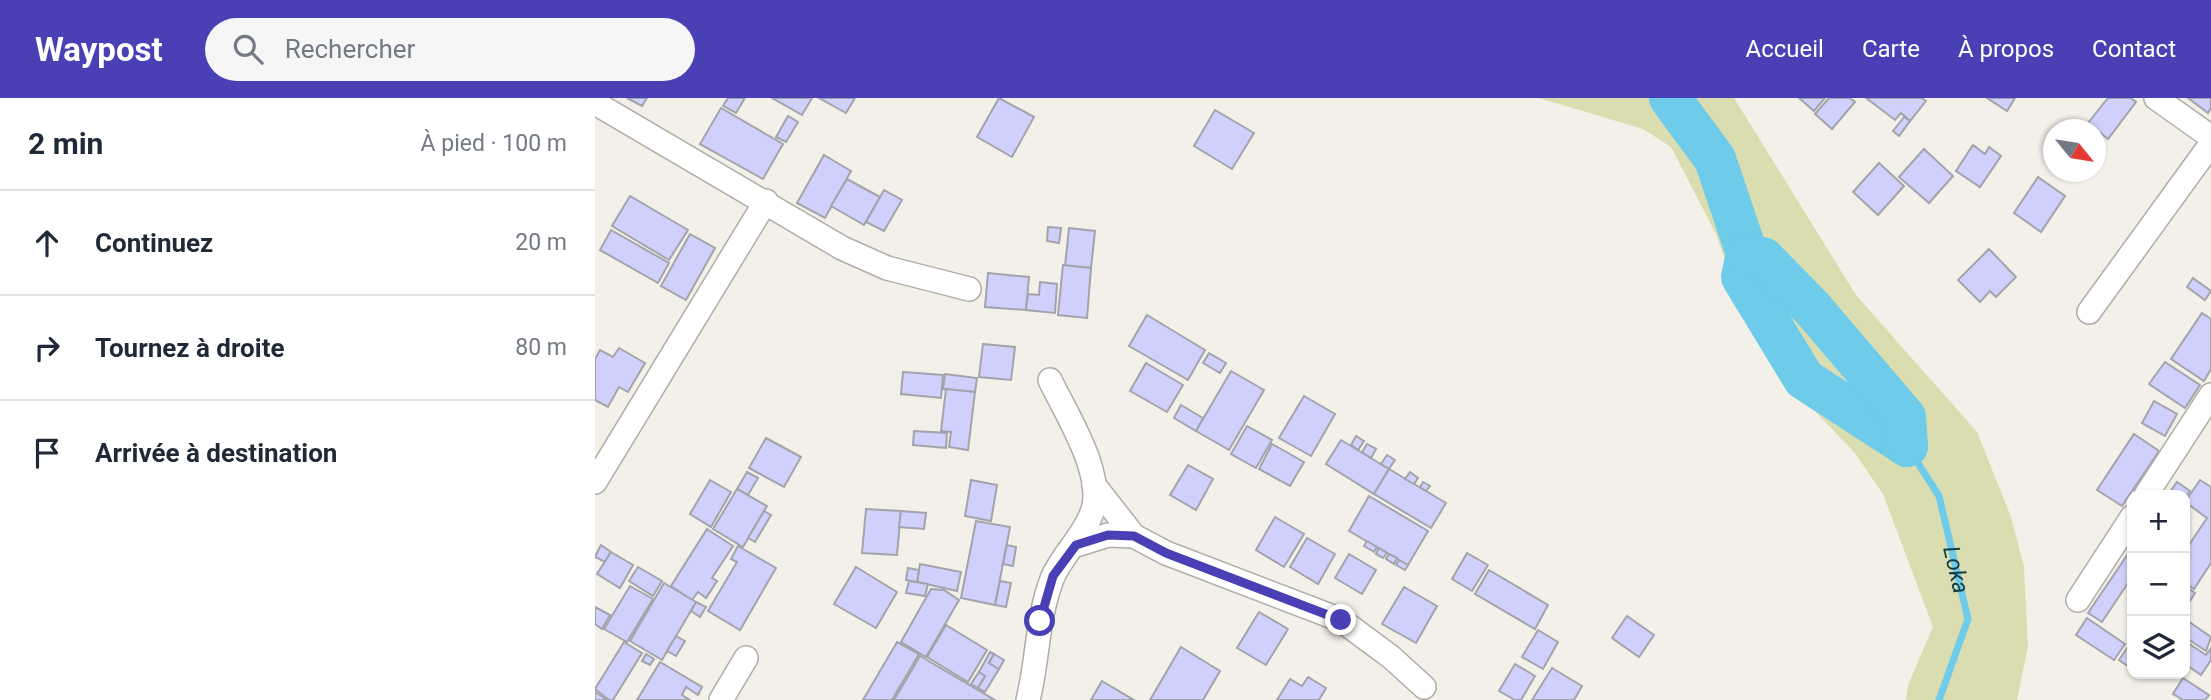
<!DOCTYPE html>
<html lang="fr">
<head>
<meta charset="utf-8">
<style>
  :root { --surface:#fff; --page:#f6f6f7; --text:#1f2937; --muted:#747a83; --line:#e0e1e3; --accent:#4940b6 }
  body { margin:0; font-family:Roboto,sans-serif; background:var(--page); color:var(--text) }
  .controls { position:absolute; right:21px; bottom:21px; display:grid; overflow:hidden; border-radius:14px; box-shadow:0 2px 5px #0004 }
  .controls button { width:63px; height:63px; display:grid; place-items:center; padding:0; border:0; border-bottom:2px solid var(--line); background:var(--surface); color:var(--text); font:35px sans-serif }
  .compass { position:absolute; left:1448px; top:21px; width:63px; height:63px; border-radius:50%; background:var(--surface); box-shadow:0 2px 5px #0004; rotate:120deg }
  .stop { position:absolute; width:21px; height:21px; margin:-16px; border:5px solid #4940b6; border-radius:50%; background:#fff }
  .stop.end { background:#4940b6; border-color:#fff; box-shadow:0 2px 7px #0008 }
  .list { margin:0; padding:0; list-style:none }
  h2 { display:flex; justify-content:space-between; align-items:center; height:91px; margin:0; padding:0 28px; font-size:30px }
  h2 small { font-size:23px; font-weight:400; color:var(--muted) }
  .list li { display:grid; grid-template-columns:46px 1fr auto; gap:21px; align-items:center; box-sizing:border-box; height:105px; padding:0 28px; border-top:2px solid var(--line) }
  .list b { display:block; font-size:26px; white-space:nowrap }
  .list em { font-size:23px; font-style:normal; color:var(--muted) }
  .icon { flex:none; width:38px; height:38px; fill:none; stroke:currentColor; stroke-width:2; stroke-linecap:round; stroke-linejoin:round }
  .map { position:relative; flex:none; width:1616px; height:602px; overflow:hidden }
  header { display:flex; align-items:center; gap:42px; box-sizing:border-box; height:98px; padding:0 35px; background:var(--accent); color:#fff }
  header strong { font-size:33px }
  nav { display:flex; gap:38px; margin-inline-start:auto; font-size:24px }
  .search { width:490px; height:63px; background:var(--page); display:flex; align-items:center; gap:18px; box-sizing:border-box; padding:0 24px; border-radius:38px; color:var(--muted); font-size:26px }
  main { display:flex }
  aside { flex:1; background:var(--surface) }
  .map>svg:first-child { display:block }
  .green { fill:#daddb0 }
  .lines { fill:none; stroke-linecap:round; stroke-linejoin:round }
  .stream { stroke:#6fcbea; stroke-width:7 }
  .river { stroke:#6fcbea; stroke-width:42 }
  .building { fill:#cfd0fb; stroke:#a3a4ab; stroke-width:2 }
  .street-casing { stroke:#afada6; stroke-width:26 }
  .street { stroke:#fff; stroke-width:23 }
  .route { stroke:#4940b6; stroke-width:9 }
  .labels { text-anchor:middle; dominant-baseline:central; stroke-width:6; stroke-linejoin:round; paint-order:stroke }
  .water-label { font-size:23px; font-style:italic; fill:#123c4a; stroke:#f2f0e8 }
</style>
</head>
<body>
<header>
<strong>Waypost</strong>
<div class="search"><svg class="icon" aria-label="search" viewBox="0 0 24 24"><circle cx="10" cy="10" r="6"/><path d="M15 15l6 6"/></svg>Rechercher</div>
<nav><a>Accueil</a><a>Carte</a><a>À propos</a><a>Contact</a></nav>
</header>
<main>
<aside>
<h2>2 min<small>À pied · 100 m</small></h2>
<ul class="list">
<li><svg class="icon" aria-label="ahead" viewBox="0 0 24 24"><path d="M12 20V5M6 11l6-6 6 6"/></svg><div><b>Continuez</b></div><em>20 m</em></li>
<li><svg class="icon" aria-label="right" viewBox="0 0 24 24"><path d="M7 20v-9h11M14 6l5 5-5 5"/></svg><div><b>Tournez à droite</b></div><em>80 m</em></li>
<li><svg class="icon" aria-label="arrive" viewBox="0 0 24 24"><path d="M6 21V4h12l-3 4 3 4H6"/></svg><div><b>Arrivée à destination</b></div></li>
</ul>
</aside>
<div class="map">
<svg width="1616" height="602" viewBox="0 0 1616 602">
  <rect width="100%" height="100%" fill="#f2f0e8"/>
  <!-- green -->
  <path class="green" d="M 944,0 L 1139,0 L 1261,197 L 1382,334 L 1416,419 L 1429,469 L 1433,548 L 1422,602 L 1311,602 L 1313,587 L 1338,529 L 1288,396 L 1259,354 L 1196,288 L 1151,222 L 1121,136 L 1076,49 L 1048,31 Z"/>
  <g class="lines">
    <!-- stream -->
    <path class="stream" id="s1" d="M 1312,348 L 1344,398 L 1373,521 L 1344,602"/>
    <!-- river -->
    <g class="river">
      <path d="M 1075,0 L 1120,61 L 1152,156 L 1147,179 L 1209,281 L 1312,348"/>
      <path d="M 1152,156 L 1168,160 L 1218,211 L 1310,319 L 1312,348"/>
    </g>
  </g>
  <!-- building -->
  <g class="building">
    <path d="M 32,0 L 52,0 L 47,8 Z"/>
    <path d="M 133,0 L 150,0 L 141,15 L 128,8 Z"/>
    <path d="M 177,0 L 217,0 L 207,17 Z"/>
    <path d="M 224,0 L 260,0 L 251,15 Z"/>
    <path d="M 404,0 L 439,19 L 417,59 L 382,39 Z"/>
    <path d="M 1204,0 L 1230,0 L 1219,13 Z"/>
    <path d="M 1234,0 L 1255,0 L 1260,4 L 1237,31 L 1220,16 Z"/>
    <path d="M 1271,0 L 1327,0 L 1331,3 L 1315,23 L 1306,15 L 1300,22 Z"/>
    <path d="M 1392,0 L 1420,0 L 1412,13 Z"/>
    <path d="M 1513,0 L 1536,0 L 1541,4 L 1513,41 L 1493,25 Z"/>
    <path d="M 1593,0 L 1616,0 L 1616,10 L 1613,15 Z"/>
    <path d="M 126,10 L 188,46 L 168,81 L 105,46 Z"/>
    <path d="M 620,12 L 659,35 L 637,71 L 599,48 Z"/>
    <path d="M 193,18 L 203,24 L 191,44 L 181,39 Z"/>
    <path d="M 1309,19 L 1315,23 L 1304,38 L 1298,33 Z"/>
    <path d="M 1378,47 L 1390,56 L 1394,49 L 1406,58 L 1385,89 L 1361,73 Z"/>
    <path d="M 1329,51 L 1358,78 L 1334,105 L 1304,79 Z"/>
    <path d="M 229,57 L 256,73 L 230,120 L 202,105 Z"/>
    <path d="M 1284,65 L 1309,88 L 1283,117 L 1258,94 Z"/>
    <path d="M 1443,79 L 1470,98 L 1446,134 L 1419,115 Z"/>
    <path d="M 252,81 L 285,99 L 269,127 L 236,108 Z"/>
    <path d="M 289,92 L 307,102 L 289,133 L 271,124 Z"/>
    <path d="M 35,98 L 93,132 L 74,162 L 17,128 Z"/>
    <path d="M 453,129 L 466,130 L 464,145 L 452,143 Z"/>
    <path d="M 474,130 L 500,133 L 496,170 L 470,168 Z"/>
    <path d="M 16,132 L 74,165 L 63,185 L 5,152 Z"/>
    <path d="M 95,136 L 120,150 L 91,202 L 66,188 Z"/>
    <path d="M 1394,151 L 1421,179 L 1401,199 L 1395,193 L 1385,204 L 1363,182 Z"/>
    <path d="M 468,167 L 496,170 L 492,220 L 463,217 Z"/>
    <path d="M 393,175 L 434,179 L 431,212 L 390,209 Z"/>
    <path d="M 1598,180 L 1616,193 L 1610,202 L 1592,189 Z"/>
    <path d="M 445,184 L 462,186 L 460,215 L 431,212 L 433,196 L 444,197 Z"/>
    <path d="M 1607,215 L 1616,221 L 1616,271 L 1609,283 L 1576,261 Z"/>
    <path d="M 552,217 L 610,252 L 593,282 L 534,248 Z"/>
    <path d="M 388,246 L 420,249 L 416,282 L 384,279 Z"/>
    <path d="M 24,250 L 50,265 L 33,294 L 24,289 L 13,309 L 0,302 L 0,261 L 5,252 L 18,259 Z"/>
    <path d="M 614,255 L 631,265 L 625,275 L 608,265 Z"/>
    <path d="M 1570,264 L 1605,287 L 1590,310 L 1554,286 Z"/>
    <path d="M 551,265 L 588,287 L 572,314 L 535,293 Z"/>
    <path d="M 636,273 L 669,292 L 634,352 L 601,333 Z"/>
    <path d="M 308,274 L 348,277 L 346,300 L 306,296 Z"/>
    <path d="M 350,276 L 382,280 L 380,294 L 348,291 Z"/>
    <path d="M 351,291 L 380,294 L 373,352 L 354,349 L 356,334 L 346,333 Z"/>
    <path d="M 709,298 L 740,316 L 716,358 L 684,340 Z"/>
    <path d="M 1559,303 L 1582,316 L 1570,338 L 1547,325 Z"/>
    <path d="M 586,307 L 608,320 L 601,333 L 579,320 Z"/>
    <path d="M 652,328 L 677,342 L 661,370 L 636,356 Z"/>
    <path d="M 319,333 L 352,335 L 351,350 L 318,347 Z"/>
    <path d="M 1539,336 L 1564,353 L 1527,408 L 1502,392 Z"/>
    <path d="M 761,338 L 769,343 L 763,352 L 756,347 Z"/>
    <path d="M 171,340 L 206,359 L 189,389 L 154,370 Z"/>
    <path d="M 746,342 L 794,371 L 779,396 L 731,366 Z"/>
    <path d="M 677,346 L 709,364 L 695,388 L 664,371 Z"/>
    <path d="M 772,346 L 781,351 L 776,360 L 767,354 Z"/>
    <path d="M 792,357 L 800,362 L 794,371 L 786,366 Z"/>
    <path d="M 593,367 L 618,381 L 601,412 L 575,397 Z"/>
    <path d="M 794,371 L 851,405 L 836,430 L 779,396 Z"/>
    <path d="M 152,374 L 163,380 L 153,397 L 142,391 Z"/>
    <path d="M 815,374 L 823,380 L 819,386 L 810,381 Z"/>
    <path d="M 115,382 L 136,394 L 116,429 L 95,416 Z"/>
    <path d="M 376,382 L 402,387 L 396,423 L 370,418 Z"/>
    <path d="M 1605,382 L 1616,389 L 1616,465 L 1599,491 L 1590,485 L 1590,453 L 1612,420 L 1590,404 Z"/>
    <path d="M 828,384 L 835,388 L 831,393 L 825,389 Z"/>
    <path d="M 1582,384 L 1595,393 L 1590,400 L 1590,397 L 1573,397 Z"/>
    <path d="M 142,391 L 172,408 L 148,449 L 118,431 Z"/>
    <path d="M 774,398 L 833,433 L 813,467 L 754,433 Z"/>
    <path d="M 271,411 L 306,413 L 302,457 L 267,455 Z"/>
    <path d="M 169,413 L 176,417 L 160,444 L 153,440 Z"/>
    <path d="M 306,413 L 331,415 L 329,431 L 304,429 Z"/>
    <path d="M 680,419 L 709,436 L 689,469 L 661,452 Z"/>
    <path d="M 381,423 L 415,429 L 400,507 L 366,500 Z"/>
    <path d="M 112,431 L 138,448 L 117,480 L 122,483 L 111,500 L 103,494 L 97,502 L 76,488 Z"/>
    <path d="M 712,440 L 740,456 L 723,486 L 695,469 Z"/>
    <path d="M 772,443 L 782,449 L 779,454 L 769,448 Z"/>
    <path d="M 6,447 L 16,454 L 10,464 L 0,459 Z"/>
    <path d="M 412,447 L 421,449 L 418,468 L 408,466 Z"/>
    <path d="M 143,448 L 181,470 L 145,532 L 113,513 L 142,464 L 136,461 Z"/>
    <path d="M 784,450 L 792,455 L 788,460 L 781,456 Z"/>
    <path d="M 1537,450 L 1537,479 L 1507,524 L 1493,515 Z"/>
    <path d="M 16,454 L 38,467 L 25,490 L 2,476 Z"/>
    <path d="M 872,455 L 893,467 L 877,493 L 857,481 Z"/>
    <path d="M 754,456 L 781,472 L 767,496 L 740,480 Z"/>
    <path d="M 794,456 L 802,460 L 799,466 L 791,461 Z"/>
    <path d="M 804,462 L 813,467 L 810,472 L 801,467 Z"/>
    <path d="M 325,466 L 366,474 L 362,493 L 322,484 Z"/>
    <path d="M 43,469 L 67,483 L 58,498 L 34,483 Z"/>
    <path d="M 261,469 L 302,494 L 281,530 L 239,506 Z"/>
    <path d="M 313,470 L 324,472 L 322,484 L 311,482 Z"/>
    <path d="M 894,472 L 953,507 L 940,531 L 880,496 Z"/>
    <path d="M 314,483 L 333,486 L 330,498 L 311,495 Z"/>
    <path d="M 405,483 L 416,485 L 411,509 L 400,507 Z"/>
    <path d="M 69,485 L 101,504 L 67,562 L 35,543 Z"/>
    <path d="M 35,488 L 58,501 L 32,544 L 9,531 Z"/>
    <path d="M 1590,488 L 1600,495 L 1590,511 Z"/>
    <path d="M 809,489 L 842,508 L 821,545 L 787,526 Z"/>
    <path d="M 336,491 L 349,492 L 364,502 L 331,559 L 306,544 Z"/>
    <path d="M 101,504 L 111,509 L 105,519 L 96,513 Z"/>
    <path d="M 0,509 L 15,517 L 7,531 L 0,526 Z"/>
    <path d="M 664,514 L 693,531 L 671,567 L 642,550 Z"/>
    <path d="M 1032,518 L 1059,537 L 1044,559 L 1017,540 Z"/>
    <path d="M 1492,520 L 1530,546 L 1519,562 L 1481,537 Z"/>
    <path d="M 1590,521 L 1616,539 L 1611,553 L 1590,539 Z"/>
    <path d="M 351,527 L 392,552 L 373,584 L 332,559 Z"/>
    <path d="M 943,532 L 963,544 L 948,571 L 927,559 Z"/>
    <path d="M 81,538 L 90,543 L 81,558 L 72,553 Z"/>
    <path d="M 1537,543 L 1537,571 L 1524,562 Z"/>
    <path d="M 1590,543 L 1611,557 L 1616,550 L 1616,562 L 1606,577 L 1590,566 Z"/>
    <path d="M 29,544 L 47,555 L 18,602 L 14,602 L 0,591 Z"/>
    <path d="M 302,544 L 324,556 L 297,602 L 268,602 Z"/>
    <path d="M 586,549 L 625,573 L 608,602 L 555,602 Z"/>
    <path d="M 395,554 L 399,556 L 394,565 L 404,571 L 390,594 L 383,590 L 390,578 L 384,574 Z"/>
    <path d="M 51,556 L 59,561 L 55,567 L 47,563 Z"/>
    <path d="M 399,556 L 409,562 L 404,571 L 394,565 Z"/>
    <path d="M 325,558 L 400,602 L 299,602 Z"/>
    <path d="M 65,564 L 107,589 L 103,597 L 91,589 L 87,597 L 95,602 L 42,602 Z"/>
    <path d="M 920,566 L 940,578 L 926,602 L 920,602 L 904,593 Z"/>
    <path d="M 957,570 L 987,588 L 979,602 L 937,602 Z"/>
    <path d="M 384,574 L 390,578 L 383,590 L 376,586 Z"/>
    <path d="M 713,579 L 731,590 L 724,602 L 682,602 L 695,581 L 707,588 Z"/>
    <path d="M 1588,580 L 1614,597 L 1610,602 L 1588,602 L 1578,596 Z"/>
    <path d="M 507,583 L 539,602 L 496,602 Z"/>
    <path d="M 0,594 L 13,602 L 0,602 Z"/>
  </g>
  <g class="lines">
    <defs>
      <g id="street">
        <path d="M 1561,0 L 1616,39"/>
        <path d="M 0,5 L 247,150 L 292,170 L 374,191"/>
        <path d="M 1494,214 L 1616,46"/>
        <path d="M 0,384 L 171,103"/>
        <path d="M 499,387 L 539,438 L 571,455 L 746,522 L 796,559 L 829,589"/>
        <path d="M 1551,397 L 1616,297"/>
        <path d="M 481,447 L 513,437 L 539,438"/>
        <path d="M 1483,502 L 1537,419"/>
        <path d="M 126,602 L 151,560"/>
        <path d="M 433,602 C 443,562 442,520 457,481 C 465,460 487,440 496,417 C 513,380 471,316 455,282"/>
      </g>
    </defs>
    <!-- street casing -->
    <use href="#street" class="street-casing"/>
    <!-- street -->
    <use href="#street" class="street"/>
  </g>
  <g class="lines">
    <!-- route -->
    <path class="route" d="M 445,523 L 458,478 L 481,447 L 513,437 L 539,438 L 571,455 L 746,522"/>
  </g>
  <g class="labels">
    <!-- water labels -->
    <g class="water-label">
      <text stroke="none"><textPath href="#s1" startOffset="135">Loka</textPath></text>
    </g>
  </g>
</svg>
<div class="controls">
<button>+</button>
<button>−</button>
<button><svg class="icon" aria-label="layers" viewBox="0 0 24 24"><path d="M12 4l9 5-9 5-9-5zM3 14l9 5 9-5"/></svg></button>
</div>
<svg class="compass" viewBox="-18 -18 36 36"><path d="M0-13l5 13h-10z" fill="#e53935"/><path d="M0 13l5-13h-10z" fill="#747a83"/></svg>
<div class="stop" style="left:445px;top:523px"></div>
<div class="stop end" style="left:746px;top:522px"></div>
</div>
</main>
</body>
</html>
